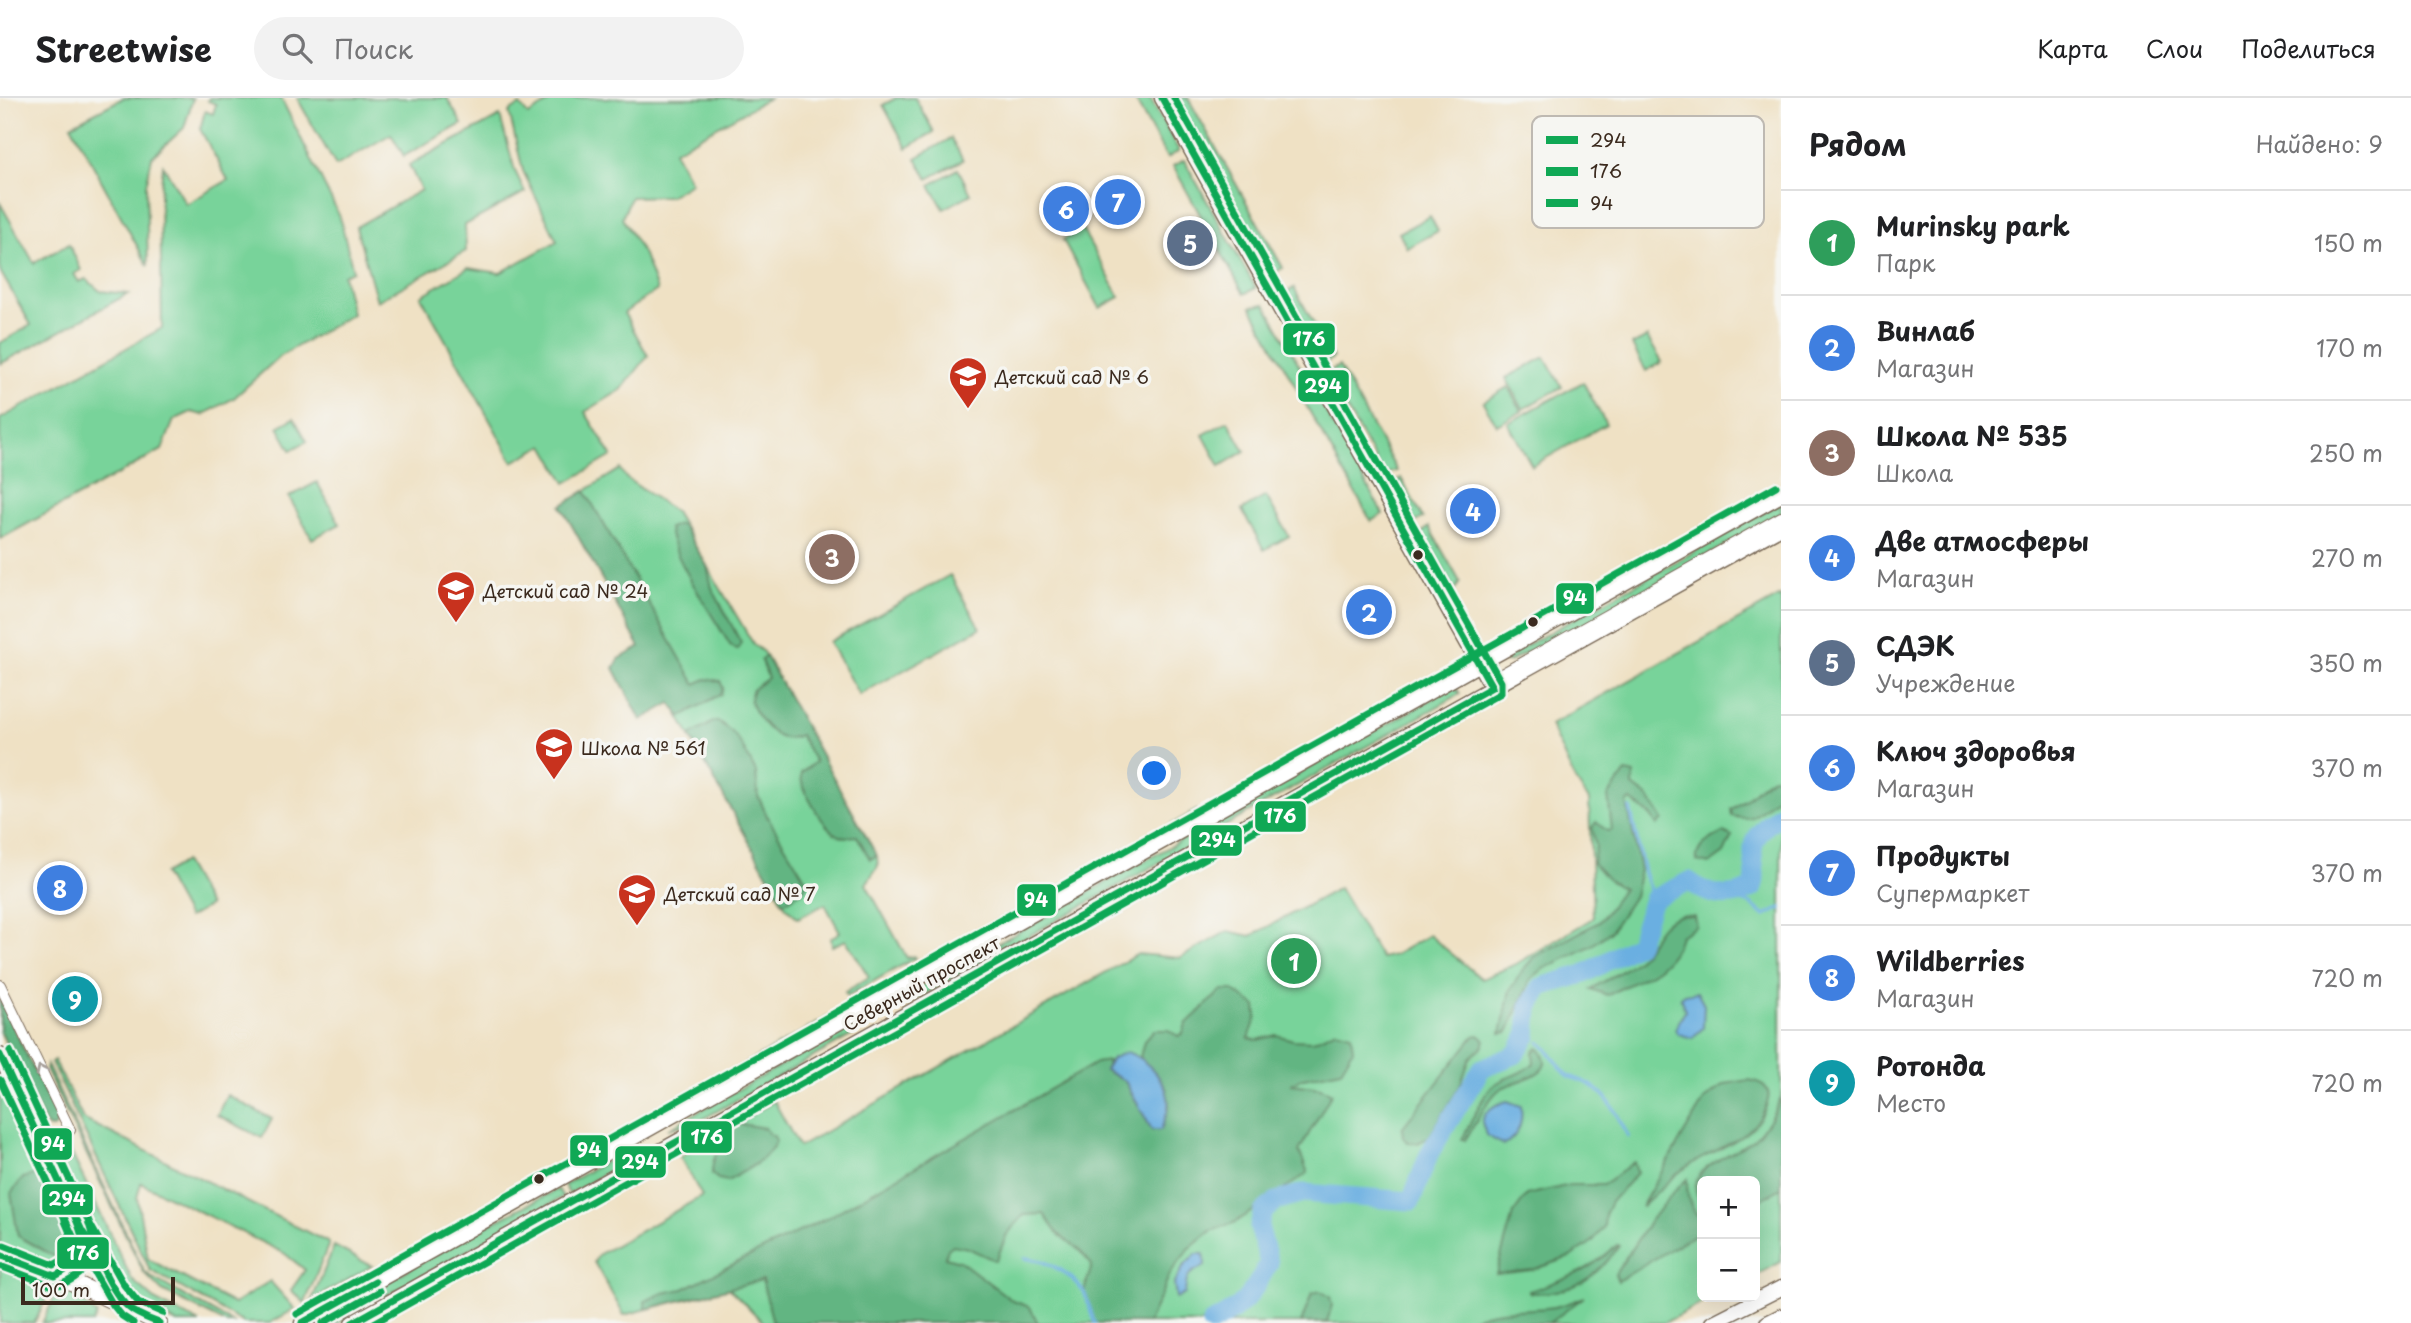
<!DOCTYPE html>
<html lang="ru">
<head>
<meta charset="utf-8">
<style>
  :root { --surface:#fff; --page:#f2f2f2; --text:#202124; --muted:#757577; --line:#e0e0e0; --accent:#0b8043 }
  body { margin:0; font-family:"Playpen Sans",sans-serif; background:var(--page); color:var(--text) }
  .controls { position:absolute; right:21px; bottom:21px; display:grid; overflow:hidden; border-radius:10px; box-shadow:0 7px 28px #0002 }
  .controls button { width:63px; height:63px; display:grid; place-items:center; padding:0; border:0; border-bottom:2px solid var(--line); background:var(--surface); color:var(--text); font:35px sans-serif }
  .scale { position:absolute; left:21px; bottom:18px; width:154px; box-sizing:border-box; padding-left:7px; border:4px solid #3b2a1e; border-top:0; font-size:19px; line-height:24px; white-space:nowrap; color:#3b2a1e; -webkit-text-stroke:5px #f6f6f2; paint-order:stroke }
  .you { position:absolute; left:1155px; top:676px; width:24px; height:24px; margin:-18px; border:5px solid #fff; border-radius:50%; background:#1a73e8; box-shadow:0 0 0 10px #1a73e833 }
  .badge { display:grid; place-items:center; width:46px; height:46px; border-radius:50%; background:var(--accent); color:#fff; font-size:23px; font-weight:700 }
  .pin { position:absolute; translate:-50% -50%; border:4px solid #fff; box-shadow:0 2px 7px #0006 }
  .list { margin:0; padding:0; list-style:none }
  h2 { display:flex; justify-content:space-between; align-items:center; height:91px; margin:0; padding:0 28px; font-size:30px }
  h2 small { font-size:23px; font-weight:400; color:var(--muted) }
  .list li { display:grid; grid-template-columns:46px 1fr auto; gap:21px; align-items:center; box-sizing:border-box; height:105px; padding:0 28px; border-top:2px solid var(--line) }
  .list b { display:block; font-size:26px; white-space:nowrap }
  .list p { margin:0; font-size:23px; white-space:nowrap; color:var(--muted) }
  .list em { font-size:23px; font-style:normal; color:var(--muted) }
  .icon { flex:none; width:38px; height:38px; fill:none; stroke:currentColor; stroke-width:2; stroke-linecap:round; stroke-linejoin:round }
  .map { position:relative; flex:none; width:1781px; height:1225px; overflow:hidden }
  header { display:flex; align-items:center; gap:42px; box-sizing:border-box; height:98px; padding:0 35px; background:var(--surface); border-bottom:2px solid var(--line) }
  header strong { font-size:33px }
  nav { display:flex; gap:38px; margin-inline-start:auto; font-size:24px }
  .search { width:490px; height:63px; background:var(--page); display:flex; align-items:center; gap:18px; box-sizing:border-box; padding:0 24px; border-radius:38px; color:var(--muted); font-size:26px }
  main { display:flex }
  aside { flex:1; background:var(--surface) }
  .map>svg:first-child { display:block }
  .green { fill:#78d39a; stroke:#5a7e5c; stroke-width:2 }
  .forest { fill:#62b582; stroke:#4e7050; stroke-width:2 }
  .water { fill:#6bafe1; stroke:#536c80; stroke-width:2 }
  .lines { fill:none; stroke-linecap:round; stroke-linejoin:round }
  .stream { stroke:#6bafe1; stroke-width:3.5 }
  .river { stroke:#6bafe1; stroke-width:19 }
  .street-casing { stroke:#7a6a58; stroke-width:12 }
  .secondary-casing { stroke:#7a6a58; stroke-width:17 }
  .primary-casing { stroke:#7a6a58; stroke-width:18 }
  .street { stroke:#fff; stroke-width:10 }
  .secondary { stroke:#fff; stroke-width:14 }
  .primary { stroke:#fff; stroke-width:16 }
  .bus-1-casing { stroke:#f6f6f2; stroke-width:12 }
  .bus-2-casing { stroke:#f6f6f2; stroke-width:12 }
  .bus-3-casing { stroke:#f6f6f2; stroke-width:12 }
  .bus-1 { stroke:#10a855; stroke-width:7 }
  .bus-2 { stroke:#10a855; stroke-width:7 }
  .bus-3 { stroke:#10a855; stroke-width:7 }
  .oneway { stroke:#a79f9a }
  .bus-dot { fill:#3b2a1e; stroke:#f6f6f2; stroke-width:2.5 }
  .labels { text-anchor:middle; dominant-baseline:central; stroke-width:7; stroke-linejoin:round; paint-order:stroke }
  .poi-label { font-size:18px; fill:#3b2a1e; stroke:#f6f6f2; text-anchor:start }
  .street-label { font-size:18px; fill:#3b2a1e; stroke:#f6f6f2 }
  .key { fill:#f6f6f2; stroke:#beb9b2; stroke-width:2 }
  .key-label { font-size:19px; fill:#3b2a1e }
  .line-badge { stroke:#f6f6f2; stroke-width:2.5 }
  .badge-label { font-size:19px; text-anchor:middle; font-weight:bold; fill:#fff }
</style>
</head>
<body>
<header>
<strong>Streetwise</strong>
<div class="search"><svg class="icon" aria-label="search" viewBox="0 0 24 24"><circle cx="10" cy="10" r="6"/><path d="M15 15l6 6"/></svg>Поиск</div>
<nav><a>Карта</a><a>Слои</a><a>Поделиться</a></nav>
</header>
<main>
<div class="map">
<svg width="1781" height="1225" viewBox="0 0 1781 1225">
  <rect width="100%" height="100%" fill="#f6f6f2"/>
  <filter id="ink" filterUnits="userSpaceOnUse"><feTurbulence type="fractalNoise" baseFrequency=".0143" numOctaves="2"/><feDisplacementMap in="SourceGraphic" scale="14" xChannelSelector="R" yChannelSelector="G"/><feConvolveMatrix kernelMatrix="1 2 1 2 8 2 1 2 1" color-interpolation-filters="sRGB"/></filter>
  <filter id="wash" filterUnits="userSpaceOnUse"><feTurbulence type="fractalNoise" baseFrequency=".00686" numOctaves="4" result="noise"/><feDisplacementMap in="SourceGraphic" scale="28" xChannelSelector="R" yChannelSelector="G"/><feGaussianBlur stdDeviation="1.57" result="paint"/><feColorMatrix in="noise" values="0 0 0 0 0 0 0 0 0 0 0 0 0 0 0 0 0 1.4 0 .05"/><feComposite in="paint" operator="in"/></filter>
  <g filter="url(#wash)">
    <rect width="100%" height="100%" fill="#efe1c4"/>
    <!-- green -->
    <g class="green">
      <path d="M 123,0 L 193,0 L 184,30 L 152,59 L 146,87 L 148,168 L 71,27 Z"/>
      <path d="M 209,0 L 281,0 L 340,119 L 353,173 L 343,177 L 352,216 L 279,259 L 234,300 L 203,317 L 191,314 L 174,322 L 162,352 L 0,441 L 0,321 L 162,230 L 160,96 L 163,67 L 186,106 L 228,82 L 200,31 L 205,13 L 213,16 L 216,6 L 208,3 Z"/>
      <path d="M 297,0 L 447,0 L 462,26 L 404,58 L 391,36 L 336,68 Z"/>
      <path d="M 547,0 L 769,0 L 674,53 L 691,85 L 669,98 L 631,99 L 622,120 L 644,157 L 657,192 L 624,215 L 648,258 L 621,292 L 585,314 L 612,358 L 566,385 L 544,347 L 513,364 L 421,198 L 468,170 L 500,175 L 557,143 L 523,73 L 509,14 L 520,7 L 528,17 L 548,5 Z"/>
      <path d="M 896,0 L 915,0 L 934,34 L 907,50 L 883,7 Z"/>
      <path d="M 1134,0 L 1150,0 L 1179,53 L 1167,60 Z"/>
      <path d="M 1172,0 L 1188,0 L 1283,170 L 1271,177 Z"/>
      <path d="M 500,18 L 515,73 L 525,94 L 465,127 L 466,153 L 377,203 L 356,129 L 421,92 L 409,67 Z"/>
      <path d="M 951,40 L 963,62 L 928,81 L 916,60 Z"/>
      <path d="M 1184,62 L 1256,190 L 1244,196 L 1173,68 Z"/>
      <path d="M 958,71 L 971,96 L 944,111 L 930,87 Z"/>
      <path d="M 0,105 L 34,165 L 69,146 L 81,172 L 74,176 L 79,184 L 86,181 L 100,193 L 128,196 L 0,266 L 0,245 L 31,227 L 0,173 Z"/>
      <path d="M 1430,118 L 1438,133 L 1407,150 L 1399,135 Z"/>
      <path d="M 1082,131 L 1120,199 L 1100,210 L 1063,142 Z"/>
      <path d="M 1294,190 L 1333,260 L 1322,267 L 1282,197 Z"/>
      <path d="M 1265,206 L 1383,416 L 1371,423 L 1251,209 Z"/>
      <path d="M 1647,239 L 1662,264 L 1646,273 L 1632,247 Z"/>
      <path d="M 1545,259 L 1562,289 L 1523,311 L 1506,280 Z"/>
      <path d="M 1339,268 L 1397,373 L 1384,377 L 1326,275 Z"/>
      <path d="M 1583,284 L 1606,326 L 1532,368 L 1508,325 Z"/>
      <path d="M 1508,289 L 1522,313 L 1497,327 L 1483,304 Z"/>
      <path d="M 294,320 L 307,343 L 291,352 L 278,329 Z"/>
      <path d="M 1228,323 L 1245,353 L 1220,368 L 1203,337 Z"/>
      <path d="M 620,371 L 626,380 L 675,414 L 754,547 L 763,554 L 877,758 L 878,768 L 866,786 L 907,860 L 914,858 L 915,860 L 847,898 L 845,894 L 869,879 L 846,842 L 832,848 L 831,840 L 840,834 L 825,806 L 798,820 L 786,809 L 561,408 Z"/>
      <path d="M 1401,380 L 1423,420 L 1413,425 L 1410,424 L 1390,390 Z"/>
      <path d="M 317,384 L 340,426 L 312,441 L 289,399 Z"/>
      <path d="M 1266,398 L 1289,438 L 1264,452 L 1242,412 Z"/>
      <path d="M 1781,405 L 1781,416 L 1579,529 L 1547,543 L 1509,564 L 1505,564 L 1506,559 Z"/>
      <path d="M 1429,429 L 1460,484 L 1454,493 L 1440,466 L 1434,468 L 1418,438 Z"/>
      <path d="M 950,477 L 980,530 L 859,597 L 829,544 Z"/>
      <path d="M 1781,498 L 1781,1164 L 1755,1178 L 1755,1083 L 1702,1083 L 1702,1199 L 1714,1199 L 1664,1225 L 764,1225 L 729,1190 L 624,1217 L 594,1164 L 598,1157 L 702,1098 L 680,1059 L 774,1003 L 799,1049 L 1138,856 L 1180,860 L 1228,833 L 1251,838 L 1339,790 L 1381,860 L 1394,857 L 1429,837 L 1482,881 L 1518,865 L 1593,820 L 1589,702 L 1575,682 L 1550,627 Z"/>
      <path d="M 1455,588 L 1460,596 L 701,1022 L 668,1031 Z"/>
      <path d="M 1197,712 L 1199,715 L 932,864 L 930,862 Z"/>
      <path d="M 184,764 L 209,808 L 188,820 L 164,776 Z"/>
      <path d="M 843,911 L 844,913 L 573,1065 L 572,1063 Z"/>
      <path d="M 54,962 L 83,1021 L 329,1145 L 305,1205 L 291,1192 L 305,1172 L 284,1155 L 141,1085 L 137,1100 L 148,1161 L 234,1206 L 270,1183 L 295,1211 L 270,1225 L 244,1225 L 150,1172 L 51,964 Z"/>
      <path d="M 47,967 L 144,1173 L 151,1179 L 233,1225 L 226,1225 L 162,1193 L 144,1175 L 46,972 Z"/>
      <path d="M 0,976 L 80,1149 L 80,1156 L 58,1170 L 0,1148 Z"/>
      <path d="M 227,997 L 272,1021 L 262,1040 L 217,1017 Z"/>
      <path d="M 63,1047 L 69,1050 L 132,1182 L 156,1203 L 200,1225 L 177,1225 L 135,1203 L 124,1192 L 56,1055 L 57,1049 Z"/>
      <path d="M 643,1050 L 644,1053 L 569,1096 L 564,1087 L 614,1059 Z"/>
      <path d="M 558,1091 L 563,1099 L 337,1225 L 323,1225 L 324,1219 L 491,1125 Z"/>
      <path d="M 334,1148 L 372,1168 L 312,1202 Z"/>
      <path d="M 0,1165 L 54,1186 L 34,1225 L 0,1225 Z"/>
      <path d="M 60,1188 L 71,1193 L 97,1217 L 93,1225 L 42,1225 Z"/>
    </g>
    <!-- forest -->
    <g class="forest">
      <path d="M 585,393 L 695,586 L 706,581 L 720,583 L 723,590 L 721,596 L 680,619 L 671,605 L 641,622 L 614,570 L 619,561 L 640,549 L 561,408 Z"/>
      <path d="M 678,426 L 683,428 L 707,468 L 712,490 L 741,545 L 737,552 L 730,547 C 715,521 671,457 669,430 Z"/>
      <path d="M 766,558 L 877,758 L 870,761 L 857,738 C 852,738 844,740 839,738 C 825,732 799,689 801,675 L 815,664 L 800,637 C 795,639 789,641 783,640 C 772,638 752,614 750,602 C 750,601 752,592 753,591 L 768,580 L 761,562 Z"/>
      <path d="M 713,624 L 719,624 L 732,634 L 741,646 L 756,674 L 758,698 L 768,720 L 806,782 L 806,788 L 802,794 L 783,805 L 690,638 Z"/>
      <path d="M 1626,674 L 1634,676 L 1633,688 L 1649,700 L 1663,722 L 1657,728 L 1651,718 L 1631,702 L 1627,705 L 1640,772 L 1634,798 L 1611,833 L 1591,848 L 1543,871 L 1531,881 L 1508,934 L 1501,935 L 1510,892 L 1522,873 L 1534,859 L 1599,824 L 1623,791 L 1607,781 L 1593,765 L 1596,748 L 1592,730 L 1596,724 L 1607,733 L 1612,732 L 1608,698 Z"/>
      <path d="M 1773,679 L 1781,679 L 1781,697 C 1760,709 1759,726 1732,718 L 1731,711 C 1748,704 1756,688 1773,679 Z"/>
      <path d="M 1724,734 L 1732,738 L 1724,755 L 1709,766 L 1697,763 C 1695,747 1712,741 1724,734 Z"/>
      <path d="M 1682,817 L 1694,818 L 1696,828 L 1680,838 C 1671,873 1636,882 1607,897 L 1591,891 C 1606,882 1624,873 1637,862 C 1658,843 1650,826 1682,817 Z"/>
      <path d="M 1222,892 L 1232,892 L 1256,908 L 1257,918 L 1249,940 L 1257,942 L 1277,937 L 1293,942 L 1313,943 L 1336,932 L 1351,936 L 1353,952 L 1341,972 L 1299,981 L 1292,986 L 1321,990 L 1332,995 L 1299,1053 L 1308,1075 L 1236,1124 L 1211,1133 L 1189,1151 L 1171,1174 L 1148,1225 L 1095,1225 L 1084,1194 L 1092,1167 L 1079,1152 L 1057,1135 L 1044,1116 L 1024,1117 L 1007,1136 L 996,1163 L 968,1150 L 953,1147 L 948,1151 L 945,1159 L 960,1163 L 1013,1203 L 1030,1209 L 1038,1225 L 773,1225 L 762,1182 L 646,1211 L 645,1203 L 663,1195 L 683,1191 L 825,1121 L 1096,965 L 1108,963 L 1106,973 L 1125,983 L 1152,1032 L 1169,1008 L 1166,990 L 1140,959 L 1144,943 L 1154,932 L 1168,932 L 1178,938 L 1183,935 L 1186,926 Z"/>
      <path d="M 0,901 L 57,1021 L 57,1026 L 54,1030 L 49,1030 L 45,1026 L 0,933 Z"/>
      <path d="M 1479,937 L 1485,942 L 1483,948 L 1470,960 L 1460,988 L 1429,1039 L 1418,1045 L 1407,1044 L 1403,1039 L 1402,1030 L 1474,938 Z"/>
      <path d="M 1538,950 C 1564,978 1511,982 1499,992 C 1487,1001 1474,1029 1465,1042 L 1462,1041 C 1470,1027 1482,997 1494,987 C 1506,978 1524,976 1534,965 L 1533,954 Z"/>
      <path d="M 1749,982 C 1761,984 1771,989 1768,1002 C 1759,1042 1710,1051 1681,1073 C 1667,1084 1654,1097 1641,1109 L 1704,1002 L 1725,986 Z"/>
      <path d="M 1781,999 L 1781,1090 L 1755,1105 L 1755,1083 L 1702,1083 L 1702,1106 C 1676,1070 1735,1058 1755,1040 C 1767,1028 1774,1015 1781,999 Z"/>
      <path d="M 740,1026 L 765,1030 L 770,1037 L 774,1038 L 776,1043 C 767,1063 745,1072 728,1083 L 718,1081 L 712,1076 C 711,1060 725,1033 740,1026 Z"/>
      <path d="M 1634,1064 L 1637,1075 L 1611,1104 L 1605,1117 L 1604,1129 L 1592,1144 L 1570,1159 L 1532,1172 L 1496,1176 L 1513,1116 L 1527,1097 L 1570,1087 L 1603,1087 Z"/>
      <path d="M 37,1076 L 61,1126 L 67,1156 L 62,1163 L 18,1138 L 11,1095 L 23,1080 Z"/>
      <path d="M 1687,1081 C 1687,1098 1689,1110 1702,1122 L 1702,1132 L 1618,1183 L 1615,1176 C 1638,1142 1656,1109 1687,1081 Z"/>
      <path d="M 1617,1147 L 1619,1148 C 1594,1182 1573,1196 1530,1195 L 1529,1193 C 1570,1179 1584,1177 1617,1147 Z"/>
      <path d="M 1320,1193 L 1330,1199 L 1332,1207 L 1327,1224 L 1301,1225 L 1312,1195 Z"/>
      <path d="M 1584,1199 L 1549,1225 L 1464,1225 C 1490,1209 1518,1213 1546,1210 C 1560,1209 1572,1204 1584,1199 Z"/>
    </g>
    <!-- water -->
    <g class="water">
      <path d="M 1697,894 L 1704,907 L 1703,930 L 1692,940 L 1678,936 L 1675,931 L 1685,913 L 1680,899 L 1684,896 Z"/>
      <path d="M 1127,954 C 1147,961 1172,987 1168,1010 C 1167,1017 1163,1025 1161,1032 L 1152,1032 L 1125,983 L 1105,972 L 1112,960 Z"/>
      <path d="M 1507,1003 L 1521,1008 C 1523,1026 1519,1037 1504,1047 L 1486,1037 L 1482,1024 C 1485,1012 1496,1006 1507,1003 Z"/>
      <path d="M 1196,1156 L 1204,1156 L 1205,1168 C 1186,1176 1187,1177 1185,1196 L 1176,1200 L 1174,1186 L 1184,1168 Z"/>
    </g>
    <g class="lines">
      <!-- stream -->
      <g class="stream">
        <path d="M 1630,710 L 1644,775 L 1653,801"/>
        <path d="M 1733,798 L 1736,801 L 1751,806 L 1765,818 L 1781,810"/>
        <path d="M 1527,938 L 1534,942"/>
        <path d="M 1539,944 C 1553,953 1557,969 1568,977 C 1574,981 1582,982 1589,986 C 1610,998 1617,1017 1628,1038"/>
        <path d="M 1025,1160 C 1047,1162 1069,1174 1083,1193 C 1089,1202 1090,1215 1095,1225"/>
      </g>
      <!-- river -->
      <path class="river" d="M 1211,1225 C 1245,1208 1251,1198 1269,1165 L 1259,1128 L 1263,1114 L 1276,1103 L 1303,1095 L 1411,1103 L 1430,1054 L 1482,970 L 1515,957 L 1527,938 L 1529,909 L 1541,889 L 1584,876 L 1638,846 L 1653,801 L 1689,783 C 1709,799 1730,802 1753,790 C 1758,776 1752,765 1753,751 C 1754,736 1770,724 1781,716"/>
    </g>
  </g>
  <g filter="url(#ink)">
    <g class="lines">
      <defs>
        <g id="street">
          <path d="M 1489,583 L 1781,419"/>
          <path d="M 0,887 L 70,1032 L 42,1043"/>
        </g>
        <g id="secondary">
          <path d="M 1162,0 L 1492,589"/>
          <path d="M 0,957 L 82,1133 L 90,1143 L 111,1183 L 129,1210"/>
          <path d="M 55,1178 L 79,1164 L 84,1150 L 82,1134"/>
          <path d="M 302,1225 L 1781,397"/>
          <path d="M 352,1225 L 1781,429"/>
          <path d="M 1712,1225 L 1781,1190"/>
          <path d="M 1767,1225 L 1781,1218"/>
        </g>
        <path id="primary" d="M 0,1157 L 79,1187 L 159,1225"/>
      </defs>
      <!-- street casing -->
      <use href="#street" class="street-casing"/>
      <!-- secondary casing -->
      <use href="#secondary" class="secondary-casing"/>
      <!-- primary casing -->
      <use href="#primary" class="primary-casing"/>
      <!-- street -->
      <use href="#street" class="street"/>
      <!-- secondary -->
      <use href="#secondary" class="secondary"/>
      <!-- primary -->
      <use href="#primary" class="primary"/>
      <defs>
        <g id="bus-1">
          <path d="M 0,957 L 82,1133 C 100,1157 107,1190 129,1210 C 137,1217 149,1221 159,1225"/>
          <path d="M 0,1157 L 55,1178 C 86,1163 89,1150 75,1119"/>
          <path d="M 302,1225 L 375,1184"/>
          <path d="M 352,1225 L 1492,589 L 1162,0"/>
        </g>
        <g id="bus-2">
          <path d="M 0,982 L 73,1138 L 113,1207 L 122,1218 L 133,1225"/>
          <path d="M 0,1168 L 53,1188 C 61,1187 68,1184 74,1180 C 100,1163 95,1139 85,1115"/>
          <path d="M 323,1225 L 380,1193"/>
          <path d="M 374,1225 L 1501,595 L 1501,584 L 1174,0"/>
        </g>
        <g id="bus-3">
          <path d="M 10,953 L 91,1128 L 124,1187 L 138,1204 L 163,1215"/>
          <path d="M 4,1147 L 54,1167 C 78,1155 75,1145 65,1123"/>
          <path d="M 297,1216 L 1776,388"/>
        </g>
      </defs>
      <!-- bus-1 casing -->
      <use href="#bus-1" class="bus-1-casing"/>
      <!-- bus-2 casing -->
      <use href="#bus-2" class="bus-2-casing"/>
      <!-- bus-3 casing -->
      <use href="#bus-3" class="bus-3-casing"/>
      <!-- bus-1 -->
      <use href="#bus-1" class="bus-1"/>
      <!-- bus-2 -->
      <use href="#bus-2" class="bus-2"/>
      <!-- bus-3 -->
      <use href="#bus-3" class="bus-3"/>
    </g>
    <!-- one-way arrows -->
    <defs><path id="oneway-chevron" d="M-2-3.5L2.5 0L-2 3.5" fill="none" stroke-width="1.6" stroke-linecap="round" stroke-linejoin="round" transform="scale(1.75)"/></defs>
    <use class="oneway" href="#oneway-chevron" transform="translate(41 972) rotate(-116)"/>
  </g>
  <!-- icons -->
  <defs>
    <symbol id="school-pin" viewBox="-11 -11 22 30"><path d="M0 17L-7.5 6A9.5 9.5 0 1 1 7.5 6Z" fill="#c8321e" stroke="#f6f6f2"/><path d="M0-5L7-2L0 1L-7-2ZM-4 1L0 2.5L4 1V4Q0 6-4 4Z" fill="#fff"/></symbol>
  </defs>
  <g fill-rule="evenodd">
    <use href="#school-pin" x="946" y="256" width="44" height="60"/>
    <use href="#school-pin" x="434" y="470" width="44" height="60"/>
    <use href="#school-pin" x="532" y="627" width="44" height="60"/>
    <use href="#school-pin" x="615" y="773" width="44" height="60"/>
  </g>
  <!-- markers -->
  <g class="bus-dot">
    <circle cx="1418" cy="457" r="6"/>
    <circle cx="1533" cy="524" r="6"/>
    <circle cx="539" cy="1081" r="6"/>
  </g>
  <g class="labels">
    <!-- poi labels -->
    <g class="poi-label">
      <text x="995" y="278">Детский сад № 6</text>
      <text x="483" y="492">Детский сад № 24</text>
      <text x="581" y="649">Школа № 561</text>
      <text x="664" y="795">Детский сад № 7</text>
    </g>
    <!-- street labels -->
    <g class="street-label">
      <text transform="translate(921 885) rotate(-29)">Северный проспект</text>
    </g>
  </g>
  <!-- legend -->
  <rect x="1532" y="18" width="232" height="112" rx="10" class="key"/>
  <rect x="1546" y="38" width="32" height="8" fill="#10a855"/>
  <rect x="1546" y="69" width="32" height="9" fill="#10a855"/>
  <rect x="1546" y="101" width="32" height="8" fill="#10a855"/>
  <g class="key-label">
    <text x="1590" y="49">294</text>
    <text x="1590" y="80">176</text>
    <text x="1590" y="112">94</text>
  </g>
  <g class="line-badge">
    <rect x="1282" y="224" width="54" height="34" rx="7" fill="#10a855"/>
    <rect x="1297" y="271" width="53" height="34" rx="7" fill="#10a855"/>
    <rect x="1555" y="484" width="40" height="33" rx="7" fill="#10a855"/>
    <rect x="1254" y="702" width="53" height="33" rx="7" fill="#10a855"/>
    <rect x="1190" y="726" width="53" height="33" rx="7" fill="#10a855"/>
    <rect x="1016" y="785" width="41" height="34" rx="7" fill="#10a855"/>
    <rect x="680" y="1022" width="53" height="34" rx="7" fill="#10a855"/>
    <rect x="33" y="1029" width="40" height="34" rx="7" fill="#10a855"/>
    <rect x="569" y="1036" width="40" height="33" rx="7" fill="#10a855"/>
    <rect x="614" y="1047" width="53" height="34" rx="7" fill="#10a855"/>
    <rect x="41" y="1085" width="53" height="33" rx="7" fill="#10a855"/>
    <rect x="56" y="1138" width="54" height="34" rx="7" fill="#10a855"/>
  </g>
  <g class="badge-label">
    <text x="1309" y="248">176</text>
    <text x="1323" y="295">294</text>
    <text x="1575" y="507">94</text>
    <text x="1280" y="725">176</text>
    <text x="1217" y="749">294</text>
    <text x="1036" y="809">94</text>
    <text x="707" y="1046">176</text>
    <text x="53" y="1053">94</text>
    <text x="589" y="1059">94</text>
    <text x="640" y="1071">294</text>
    <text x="67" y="1108">294</text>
    <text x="83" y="1162">176</text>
  </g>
</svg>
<div class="controls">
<button>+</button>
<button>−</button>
</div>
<div class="scale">100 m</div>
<div class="you"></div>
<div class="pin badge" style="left:1294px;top:863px;background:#2e9e5b">1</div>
<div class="pin badge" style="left:1369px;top:514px;background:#3f7fe0">2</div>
<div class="pin badge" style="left:832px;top:459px;background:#8d6e63">3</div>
<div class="pin badge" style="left:1473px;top:413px;background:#3f7fe0">4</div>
<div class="pin badge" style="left:1190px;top:145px;background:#5c6f8a">5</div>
<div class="pin badge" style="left:1066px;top:111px;background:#3f7fe0">6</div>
<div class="pin badge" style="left:1118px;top:104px;background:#3f7fe0">7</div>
<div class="pin badge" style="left:60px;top:790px;background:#3f7fe0">8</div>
<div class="pin badge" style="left:75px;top:901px;background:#0f9aa8">9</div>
</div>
<aside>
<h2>Рядом<small>Найдено: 9</small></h2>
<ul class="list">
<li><span class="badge" style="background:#2e9e5b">1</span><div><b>Murinsky park</b><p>Парк</p></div><em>150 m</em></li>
<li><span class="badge" style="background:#3f7fe0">2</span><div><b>Винлаб</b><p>Магазин</p></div><em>170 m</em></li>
<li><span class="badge" style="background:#8d6e63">3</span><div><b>Школа № 535</b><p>Школа</p></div><em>250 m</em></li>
<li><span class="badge" style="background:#3f7fe0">4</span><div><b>Две атмосферы</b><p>Магазин</p></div><em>270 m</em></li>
<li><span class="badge" style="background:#5c6f8a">5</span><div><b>СДЭК</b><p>Учреждение</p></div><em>350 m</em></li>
<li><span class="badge" style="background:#3f7fe0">6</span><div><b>Ключ здоровья</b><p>Магазин</p></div><em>370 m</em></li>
<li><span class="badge" style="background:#3f7fe0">7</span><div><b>Продукты</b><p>Супермаркет</p></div><em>370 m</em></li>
<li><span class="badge" style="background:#3f7fe0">8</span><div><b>Wildberries</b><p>Магазин</p></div><em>720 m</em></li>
<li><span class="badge" style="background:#0f9aa8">9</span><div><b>Ротонда</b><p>Место</p></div><em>720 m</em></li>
</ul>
</aside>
</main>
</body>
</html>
